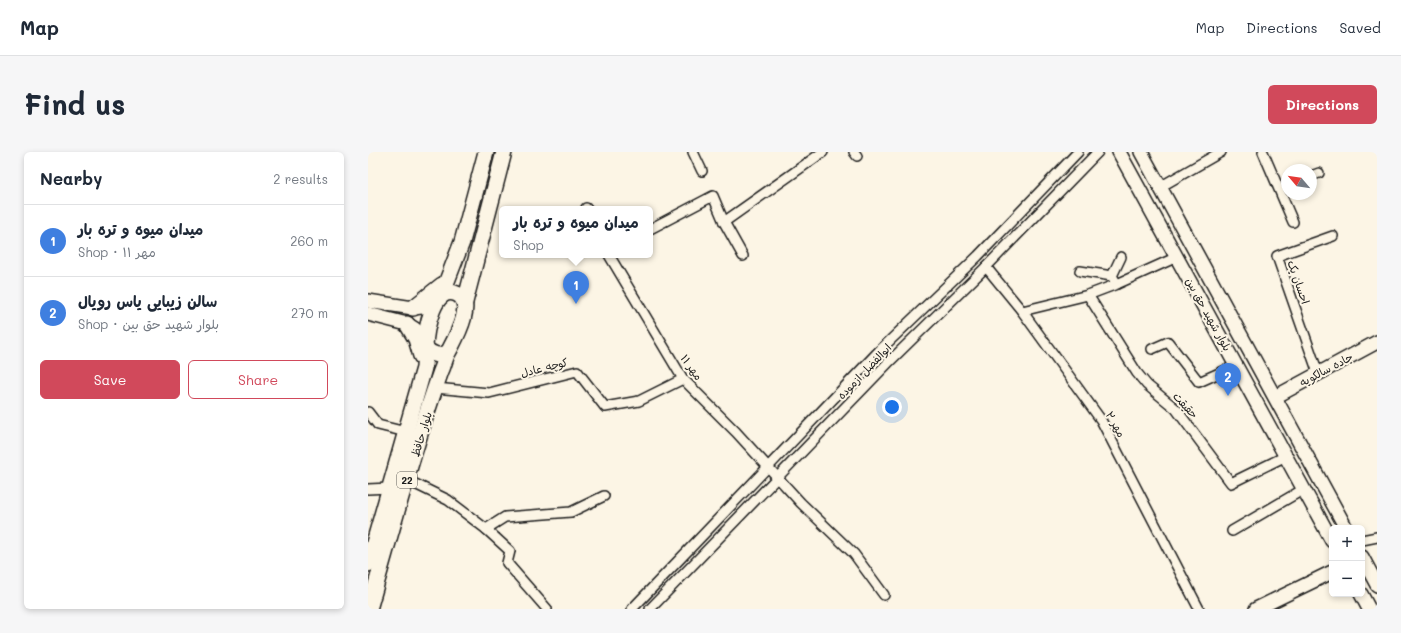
<!DOCTYPE html>
<html lang="en">
<head>
<meta charset="utf-8">
<style>
  :root { --surface:#fff; --page:#f6f6f7; --text:#1f2937; --muted:#747a83; --line:#e0e1e3; --accent:#d1495b }
  body { margin:0; font-family:Mali,"Playpen Sans Arabic",sans-serif; background:var(--page); color:var(--text) }
  .controls { position:absolute; right:12px; bottom:12px; display:grid; overflow:hidden; border-radius:6px; box-shadow:0 2px 6px #0003 }
  .controls button { width:36px; height:36px; display:grid; place-items:center; padding:0; border:0; border-bottom:1px solid var(--line); background:var(--surface); color:var(--text); font:20px sans-serif }
  .compass { position:absolute; left:913px; top:12px; width:36px; height:36px; border-radius:50%; background:var(--surface); box-shadow:0 2px 6px #0003; rotate:299deg }
  .you { position:absolute; left:524px; top:255px; width:14px; height:14px; margin:-10px; border:3px solid #fff; border-radius:50%; background:#1a73e8; box-shadow:0 0 0 6px #1a73e833 }
  .badge { display:grid; place-items:center; width:26px; height:26px; border-radius:50%; background:var(--accent); color:#fff; font-size:13px; font-weight:700 }
  .pin { position:absolute; translate:-50% -33px; filter:drop-shadow(0 1px 2px #0008) }
  .pin::after { content:''; position:absolute; top:21px; width:14px; height:12px; background:inherit; clip-path:polygon(0 0,100% 0,50% 100%) }
  .popup { position:absolute; left:131px; top:54px; width:154px; height:52px; box-sizing:border-box; display:grid; place-content:center; border-radius:6px; background:var(--surface); filter:drop-shadow(0 1px 3px #0005); font-size:13px; white-space:nowrap; color:var(--muted) }
  .popup b { font-size:15px; color:var(--text) }
  .popup::after { content:''; position:absolute; left:50%; top:100%; margin-left:-8px; border:8px solid transparent; border-top-color:var(--surface) }
  .list { margin:0; padding:0; list-style:none }
  h2 { display:flex; justify-content:space-between; align-items:center; height:52px; margin:0; padding:0 16px; font-size:17px }
  h2 small { font-size:13px; font-weight:400; color:var(--muted) }
  .list li { display:grid; grid-template-columns:26px 1fr auto; gap:12px; align-items:center; box-sizing:border-box; height:72px; padding:0 16px; border-top:1px solid var(--line) }
  .list b { display:block; font-size:15px; white-space:nowrap }
  .list p { margin:0; font-size:13px; white-space:nowrap; color:var(--muted) }
  .list em { font-size:13px; font-style:normal; color:var(--muted) }
  .actions { display:flex; gap:8px; padding:12px 16px }
  .actions a { flex:1; padding:9px 0; border:1px solid var(--accent); border-radius:6px; text-align:center; font-size:14px; color:var(--accent) }
  .actions .main { background:var(--accent); color:#fff }
  .map { position:relative; flex:none; width:1009px; height:457px; overflow:hidden; border-radius:6px }
  header { display:flex; align-items:center; gap:24px; box-sizing:border-box; height:56px; padding:0 20px; background:var(--surface); border-bottom:1px solid var(--line) }
  header strong { font-size:19px }
  nav { display:flex; gap:22px; margin-inline-start:auto; font-size:14px }
  .intro { display:flex; align-items:center; justify-content:space-between; box-sizing:border-box; height:96px; padding:0 24px }
  h1 { margin:0; font-size:28px }
  .button { padding:10px 18px; border-radius:6px; background:var(--accent); color:#fff; font-size:14px; font-weight:700 }
  main { display:flex; gap:24px; padding:0 24px }
  aside { flex:1; background:var(--surface); border-radius:6px; box-shadow:0 2px 6px #0003 }
  .map>svg:first-child { display:block }
  .lines { fill:none; stroke-linecap:round; stroke-linejoin:round }
  .street-casing { stroke:#1c1c1c; stroke-width:12 }
  .secondary-casing { stroke:#1c1c1c; stroke-width:16 }
  .primary-casing { stroke:#1c1c1c; stroke-width:18 }
  .street { stroke:#fcf5e5; stroke-width:9 }
  .secondary { stroke:#fcf5e5; stroke-width:13 }
  .primary { stroke:#fcf5e5; stroke-width:15 }
  .labels { text-anchor:middle; dominant-baseline:central; stroke-width:4; stroke-linejoin:round; paint-order:stroke }
  .shield { fill:#fcf5e5; stroke:#5f5d58; stroke-width:1 }
  .shield-label { font-size:10px; font-weight:bold; fill:#1c1c1c }
  .street-label { font-size:11px; fill:#1c1c1c; stroke:#fcf5e5 }
</style>
</head>
<body>
<header>
<strong>Map</strong>
<nav><a>Map</a><a>Directions</a><a>Saved</a></nav>
</header>
<div class="intro"><h1>Find us</h1><a class="button">Directions</a></div>
<main>
<aside>
<h2>Nearby<small>2 results</small></h2>
<ul class="list">
<li><span class="badge" style="background:#3f7fe0">1</span><div><b>میدان میوه و تره بار</b><p>Shop · مهر ۱۱</p></div><em>260 m</em></li>
<li><span class="badge" style="background:#3f7fe0">2</span><div><b>سالن زیبایی یاس رویال</b><p>Shop · بلوار شهید حق بین</p></div><em>270 m</em></li>
</ul>
<div class="actions"><a class="main">Save</a><a>Share</a></div>
</aside>
<div class="map">
<svg width="1009" height="457" viewBox="0 0 1009 457">
  <rect width="100%" height="100%" fill="#fcf5e5"/>
  <filter id="ink" filterUnits="userSpaceOnUse"><feTurbulence type="fractalNoise" baseFrequency=".025" numOctaves="2"/><feDisplacementMap in="SourceGraphic" scale="8" xChannelSelector="R" yChannelSelector="G"/><feConvolveMatrix kernelMatrix="1 2 1 2 8 2 1 2 1" color-interpolation-filters="sRGB"/></filter>
  <g filter="url(#ink)">
    <g class="lines">
      <defs>
        <g id="street">
          <path d="M 325,0 L 334,19"/>
          <path d="M 486,0 L 489,4"/>
          <path d="M 895,0 L 925,70"/>
          <path d="M 943,24 L 951,21"/>
          <path d="M 792,35 L 853,0"/>
          <path d="M 218,56 L 219,57"/>
          <path d="M 282,77 L 345,44 L 356,70"/>
          <path d="M 241,103 L 315,227 L 368,280 L 433,351 L 486,402 L 516,443"/>
          <path d="M 375,104 L 356,70 L 455,0"/>
          <path d="M 618,115 L 654,159 L 733,268 L 831,457"/>
          <path d="M 712,119 L 744,124 L 749,132"/>
          <path d="M 744,124 L 753,105"/>
          <path d="M 720,143 L 769,221 L 779,233 L 808,257 L 863,331 L 918,304"/>
          <path d="M 654,159 L 720,143 L 749,132 L 809,105"/>
          <path d="M 784,197 L 800,190 L 831,230 L 869,213"/>
          <path d="M 950,221 L 909,104 L 965,84"/>
          <path d="M 67,236 L 121,241 L 209,219 L 237,255 L 271,249 L 315,227"/>
          <path d="M 0,260 L 10,273 L 38,280"/>
          <path d="M 39,328 L 80,348 L 118,377 L 142,399 L 139,411 L 179,457"/>
          <path d="M 0,337 L 22,336"/>
          <path d="M 118,377 L 137,365 L 203,360 L 236,344"/>
          <path d="M 864,379 L 936,337"/>
          <path d="M 994,388 L 1009,385"/>
          <path d="M 264,457 L 511,199 L 610,104 L 710,0"/>
          <path d="M 282,457 L 520,211 L 618,115 L 730,0"/>
        </g>
        <g id="secondary">
          <path d="M 751,0 L 964,389"/>
          <path d="M 773,0 L 978,376"/>
          <path d="M 0,149 L 45,156 L 54,155"/>
          <path d="M 0,162 L 39,172 L 47,177"/>
          <path d="M 907,245 L 1009,190"/>
          <path d="M 994,405 L 1009,433"/>
          <path d="M 993,442 L 1001,457"/>
          <path d="M 888,457 L 964,420"/>
        </g>
        <g id="primary">
          <path d="M 74,142 L 94,90 L 118,0"/>
          <path d="M 97,150 L 136,0"/>
          <path d="M 45,156 L 74,133"/>
          <path d="M 39,172 L 48,187 L 53,204"/>
          <path d="M 0,412 L 56,216 L 57,195"/>
          <path d="M 1,457 C 24,378 45,297 73,219 C 76,213 77,205 81,199 C 87,187 108,151 89,142 C 66,131 57,179 57,195 C 62,202 72,206 80,200"/>
        </g>
      </defs>
      <!-- street casing -->
      <use href="#street" class="street-casing"/>
      <!-- secondary casing -->
      <use href="#secondary" class="secondary-casing"/>
      <!-- primary casing -->
      <use href="#primary" class="primary-casing"/>
      <!-- street -->
      <use href="#street" class="street"/>
      <!-- secondary -->
      <use href="#secondary" class="secondary"/>
      <!-- primary -->
      <use href="#primary" class="primary"/>
    </g>
  </g>
  <g class="labels">
    <!-- shield labels -->
    <rect class="shield" x="29" y="320" width="20" height="16" rx="3"/>
    <g class="shield-label">
      <text x="39" y="328">22</text>
    </g>
    <!-- street labels -->
    <g class="street-label">
      <text transform="translate(931 130) rotate(71)">احسان یک</text>
      <text transform="translate(841 162) rotate(61)">بلوار شهید حق بین</text>
      <text transform="translate(176 215) rotate(-14)">کوچه عادل</text>
      <text transform="translate(324 215) rotate(54)">مهر ۱۱</text>
      <text transform="translate(958 217) rotate(-28)">جاده سالکویه</text>
      <text transform="translate(496 219) rotate(-46)">ابوالفضل ازموده</text>
      <text transform="translate(818 253) rotate(47)">حقیقت</text>
      <text transform="translate(748 272) rotate(60)">مهر ۲</text>
      <text transform="translate(53 282) rotate(-73)">بلوار حافظ</text>
    </g>
  </g>
</svg>
<div class="controls">
<button>+</button>
<button>−</button>
</div>
<svg class="compass" viewBox="-18 -18 36 36"><path d="M0-13l5 13h-10z" fill="#e53935"/><path d="M0 13l5-13h-10z" fill="#747a83"/></svg>
<div class="you"></div>
<div class="pin badge" style="left:208px;top:152px;background:#3f7fe0">1</div>
<div class="popup"><b>میدان میوه و تره بار</b>Shop</div>
<div class="pin badge" style="left:860px;top:244px;background:#3f7fe0">2</div>
</div>
</main>
</body>
</html>
